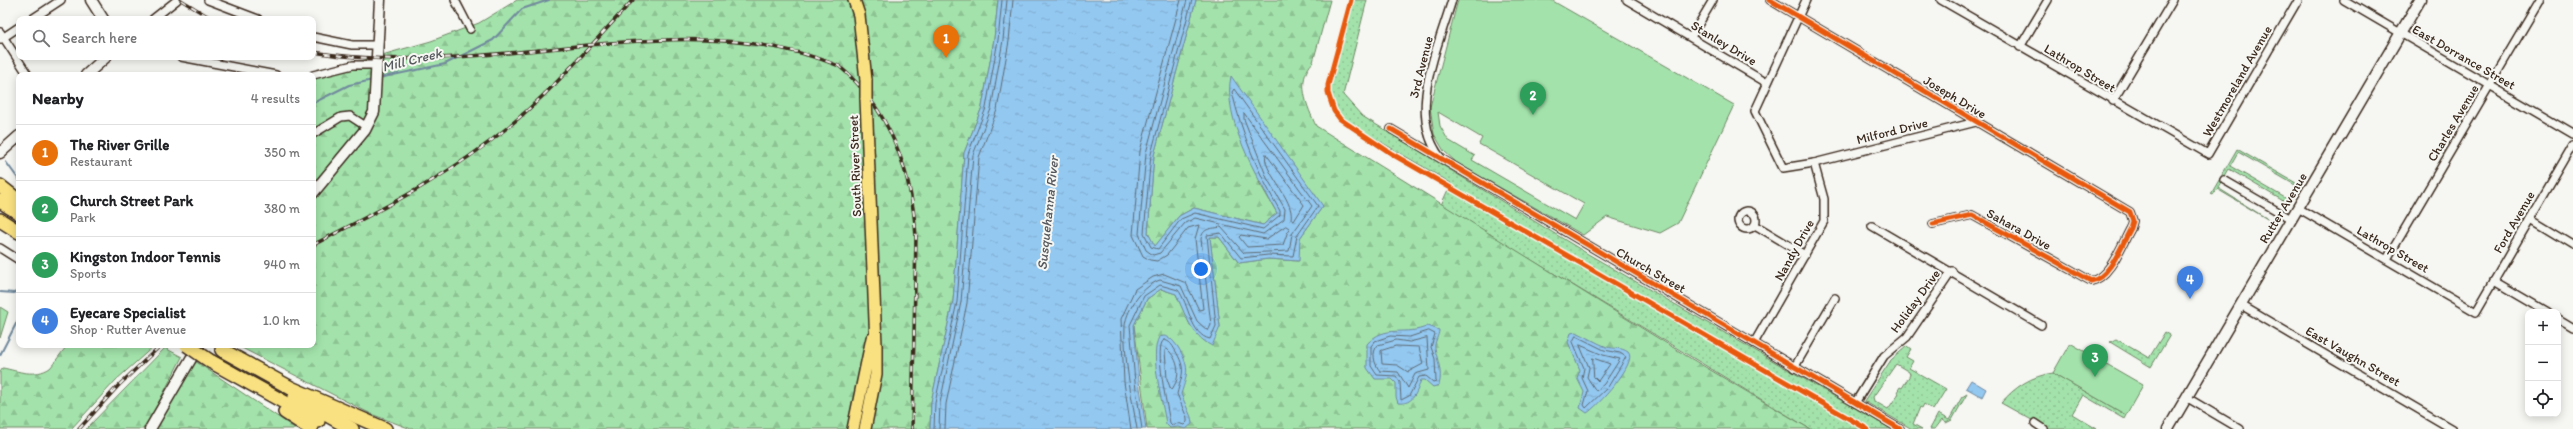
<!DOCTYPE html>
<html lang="en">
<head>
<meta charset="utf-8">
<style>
  :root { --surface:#fff; --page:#f2f2f2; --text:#202124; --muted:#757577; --line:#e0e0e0; --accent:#2563eb }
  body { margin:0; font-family:Itim,sans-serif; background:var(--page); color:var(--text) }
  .controls { position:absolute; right:12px; bottom:12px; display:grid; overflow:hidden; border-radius:8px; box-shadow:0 2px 10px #0003 }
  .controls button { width:36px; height:36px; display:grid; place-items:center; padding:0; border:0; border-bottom:1px solid var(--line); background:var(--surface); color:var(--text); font:20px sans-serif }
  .you { position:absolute; left:1201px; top:269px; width:14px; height:14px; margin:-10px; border:3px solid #fff; border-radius:50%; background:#1a73e8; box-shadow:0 0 0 6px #1a73e833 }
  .badge { display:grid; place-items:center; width:26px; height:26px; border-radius:50%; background:var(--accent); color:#fff; font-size:13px; font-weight:700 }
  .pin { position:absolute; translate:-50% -33px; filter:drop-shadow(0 1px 2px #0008) }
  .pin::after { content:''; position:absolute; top:21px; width:14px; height:12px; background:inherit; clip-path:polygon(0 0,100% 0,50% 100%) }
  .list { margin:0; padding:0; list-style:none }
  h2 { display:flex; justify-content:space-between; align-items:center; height:52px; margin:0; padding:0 16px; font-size:17px }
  h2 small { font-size:13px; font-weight:400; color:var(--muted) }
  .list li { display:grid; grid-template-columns:26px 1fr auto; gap:12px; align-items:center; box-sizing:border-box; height:56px; padding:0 16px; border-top:1px solid var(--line) }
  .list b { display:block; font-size:15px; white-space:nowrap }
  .list p { margin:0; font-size:13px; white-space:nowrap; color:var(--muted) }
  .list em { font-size:13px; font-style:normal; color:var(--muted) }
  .icon { flex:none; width:22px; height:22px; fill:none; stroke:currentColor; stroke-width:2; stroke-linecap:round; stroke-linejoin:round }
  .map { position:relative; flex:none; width:2573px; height:429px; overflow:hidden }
  .search { position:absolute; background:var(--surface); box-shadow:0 2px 10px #0003; left:16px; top:16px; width:300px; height:44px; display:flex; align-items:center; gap:10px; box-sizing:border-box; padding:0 14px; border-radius:8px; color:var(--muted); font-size:15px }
  .panel { position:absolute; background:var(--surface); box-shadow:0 2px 10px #0003; left:16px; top:72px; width:300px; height:276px; border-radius:8px }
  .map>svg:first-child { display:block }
  .grass { fill:url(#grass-dots); stroke:#6f8664; fill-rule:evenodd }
  .forest { fill:url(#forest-firs); stroke:#6f8664 }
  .green { fill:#a3e3ab; stroke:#6f8664; fill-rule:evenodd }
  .water { fill:url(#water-ripples); stroke:#70899d }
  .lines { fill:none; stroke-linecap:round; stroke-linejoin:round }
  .shore { stroke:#5e6972; stroke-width:1 }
  .stream { stroke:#70899d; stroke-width:2 }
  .street-casing { stroke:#3b2a1e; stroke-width:10 }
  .secondary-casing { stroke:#3b2a1e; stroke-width:13 }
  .primary-casing { stroke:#3b2a1e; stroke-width:14 }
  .highway-casing { stroke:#3b2a1e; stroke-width:16 }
  .street { stroke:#f6f6f2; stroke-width:7 }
  .secondary { stroke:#f6f6f2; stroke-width:10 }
  .primary { stroke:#f9e181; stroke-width:11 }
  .highway { stroke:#f9e181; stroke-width:13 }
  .rail-casing { stroke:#3b2a1e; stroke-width:3.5 }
  .rail { stroke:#f6f6f2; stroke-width:2; stroke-dasharray:6; stroke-linecap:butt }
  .primary-bridge-casing { stroke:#3b2a1e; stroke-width:14; stroke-linecap:butt }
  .highway-bridge-casing { stroke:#3b2a1e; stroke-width:16; stroke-linecap:butt }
  .primary-bridge { stroke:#f9e181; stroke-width:11 }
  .highway-bridge { stroke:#f9e181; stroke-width:13 }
  .cycleway-casing { stroke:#f6f6f2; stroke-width:8 }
  .cycleway { stroke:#e8590c; stroke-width:5 }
  .labels { text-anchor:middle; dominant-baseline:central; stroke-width:4; stroke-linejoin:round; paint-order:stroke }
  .street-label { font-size:13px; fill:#3b2a1e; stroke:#f6f6f2 }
  .water-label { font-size:14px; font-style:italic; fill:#55595d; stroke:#f6f6f2 }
</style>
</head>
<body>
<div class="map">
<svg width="2573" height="429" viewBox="0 0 2573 429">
  <defs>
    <pattern id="grass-dots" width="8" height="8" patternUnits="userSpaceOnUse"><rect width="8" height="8" fill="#a3e3ab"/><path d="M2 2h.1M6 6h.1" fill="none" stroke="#8dc393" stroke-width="1.8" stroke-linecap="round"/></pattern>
    <pattern id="forest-firs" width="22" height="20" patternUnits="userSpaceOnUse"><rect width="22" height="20" fill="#a3e3ab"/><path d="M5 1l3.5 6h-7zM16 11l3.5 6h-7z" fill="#8dc393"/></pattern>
    <pattern id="water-ripples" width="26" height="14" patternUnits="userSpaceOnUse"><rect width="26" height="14" fill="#93c8f1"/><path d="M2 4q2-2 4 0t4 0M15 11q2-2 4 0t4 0" fill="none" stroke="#80acce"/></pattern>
  </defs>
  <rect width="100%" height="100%" fill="#f6f6f2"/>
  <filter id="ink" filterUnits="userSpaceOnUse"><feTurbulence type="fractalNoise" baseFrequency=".025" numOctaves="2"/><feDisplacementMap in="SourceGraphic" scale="8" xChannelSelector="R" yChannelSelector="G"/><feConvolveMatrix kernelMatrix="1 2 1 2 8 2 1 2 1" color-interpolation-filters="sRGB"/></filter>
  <g filter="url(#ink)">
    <!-- grass -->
    <g class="grass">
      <path d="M 1353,0 L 1367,0 L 1343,95 L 1362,116 L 1588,254 L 1891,429 L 1810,429 L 1441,205 L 1451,183 L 1340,118 C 1333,107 1329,98 1330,85 Z"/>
      <path d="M 2237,149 L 2296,183 L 2295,185 L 2238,152 L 2230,166 L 2287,199 L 2285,202 L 2229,169 L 2218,188 L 2274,223 L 2217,189 L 2213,195 L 2211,194 Z"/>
      <path d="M 2165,332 L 2170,335 L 2151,367 L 2110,342 L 2116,339 L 2149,358 Z"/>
      <path d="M 1907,346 L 1911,349 L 1906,357 L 1913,361 L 1909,368 L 1946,389 L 1933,410 L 1924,404 L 1922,408 L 1920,407 L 1913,424 L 1922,429 L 1912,429 L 1864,401 L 1891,360 ZM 1896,364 L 1909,372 L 1910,375 L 1902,388 L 1900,387 L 1897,392 L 1899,393 L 1888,409 L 1874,401 L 1873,397 Z"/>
      <path d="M 2053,373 L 2126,415 L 2124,419 L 2083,395 L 2072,414 L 2097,429 L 2048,429 L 2001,403 C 2015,387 2031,376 2053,373 Z"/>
      <path d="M 1967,394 L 1952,420 L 1946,423 L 1942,420 L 1935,429 L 1930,429 L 1938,414 L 1949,420 L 1962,397 Z"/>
    </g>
    <!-- forest -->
    <g class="forest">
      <path d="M 517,0 L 998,0 L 994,39 L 982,107 L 964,153 L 953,301 L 931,402 L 930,429 L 411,429 L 371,414 L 236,345 L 313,345 L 312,75 L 431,41 L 479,23 Z"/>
      <path d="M 1196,0 L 1330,0 L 1313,62 C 1295,81 1307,106 1316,126 L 1690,358 L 1810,429 L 1147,429 L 1134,325 L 1147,299 L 1161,289 L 1176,294 L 1190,325 L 1220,327 L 1210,237 L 1219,237 L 1239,263 L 1268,259 L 1298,261 L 1300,238 L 1323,206 L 1259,182 L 1277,213 L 1263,225 L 1194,208 L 1179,216 L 1155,247 L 1148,233 L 1154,155 Z"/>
      <path d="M 68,345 L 155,345 L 116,380 L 71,429 L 0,429 L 0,372 L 3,368 C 18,371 35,378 50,368 C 53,365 63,350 68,345 Z"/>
      <path d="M 165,348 L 182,357 L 145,429 L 86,429 Z"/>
      <path d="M 195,361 L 296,429 L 155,429 Z"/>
    </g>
    <!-- green -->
    <g class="green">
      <path d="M 1458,0 L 1551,0 L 1734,105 L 1678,223 L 1660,233 L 1607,217 L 1583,235 L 1457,163 L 1444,151 L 1434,134 L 1430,107 ZM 1438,112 L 1482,138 L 1479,144 L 1584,204 L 1575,220 L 1472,160 L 1475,156 L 1448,140 L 1440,126 Z"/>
      <path d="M 0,307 L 8,312 L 0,338 Z"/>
      <path d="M 2070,343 L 2143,385 L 2126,415 L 2053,373 Z"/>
    </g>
    <!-- water -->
    <g class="water">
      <path d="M 998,0 L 1196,0 L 1154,155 L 1148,233 L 1155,246 L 1179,216 L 1194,208 L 1263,225 L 1277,213 C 1257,176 1222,119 1231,76 L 1323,206 L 1300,238 L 1299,261 L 1268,259 L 1239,263 L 1219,237 L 1210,237 L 1220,327 L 1212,346 C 1191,335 1185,314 1176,294 L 1161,289 L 1147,299 L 1134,325 L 1139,381 L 1146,429 L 930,429 L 931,402 L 953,301 L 964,153 L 982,107 L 994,39 Z"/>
      <path d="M 1428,326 L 1439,330 C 1439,336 1434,342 1435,348 C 1437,360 1443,372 1439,385 L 1433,387 L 1425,380 L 1421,380 C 1417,392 1413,405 1398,403 L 1396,397 L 1396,383 L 1392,379 L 1375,379 L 1367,368 L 1367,344 C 1385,323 1406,337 1428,326 Z"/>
      <path d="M 1576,332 C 1586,336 1596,343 1607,347 C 1614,349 1621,347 1628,352 C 1639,362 1596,408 1587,413 L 1580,408 L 1584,392 L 1577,378 L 1580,370 L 1568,342 L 1571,333 Z"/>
      <path d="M 1164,336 C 1171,337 1173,341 1178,347 C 1190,367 1188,373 1181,394 L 1191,417 L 1192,424 L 1186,429 L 1178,427 L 1170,428 L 1166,424 C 1163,403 1149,355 1159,337 Z"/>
      <path d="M 1971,380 L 1986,389 L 1982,397 L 1966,388 Z"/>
    </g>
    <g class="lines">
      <!-- shore -->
      <g class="shore">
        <path d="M 1266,154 L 1304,205 L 1294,221 L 1291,219 C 1295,199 1260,169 1266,154 Z"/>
        <path d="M 1286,226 L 1289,228 L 1283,245 L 1247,247 L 1239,237 L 1241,235 L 1266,239 Z"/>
        <path d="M 1429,331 L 1435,334 L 1431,347 L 1435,359 L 1436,381 L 1433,382 L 1426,376 L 1419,377 L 1409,396 L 1401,400 L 1400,382 L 1396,376 L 1377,375 L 1371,366 L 1371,346 L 1375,341 L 1390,336 L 1409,337 Z"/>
        <path d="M 1576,336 L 1604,350 L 1620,353 L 1626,357 L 1608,387 L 1586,408 L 1584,405 L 1588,391 L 1582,378 L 1584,368 L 1573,342 Z"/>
        <path d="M 1427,338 L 1429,370 L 1415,374 L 1408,388 L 1398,372 L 1380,371 C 1374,364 1371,352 1378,345 L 1396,340 L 1409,342 Z"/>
        <path d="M 1164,340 C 1170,341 1172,345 1175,350 C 1187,370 1182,374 1177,394 L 1187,418 L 1187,422 L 1184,425 L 1178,423 L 1172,425 L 1170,423 C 1168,410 1153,344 1164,340 Z"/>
        <path d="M 1580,345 L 1603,355 L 1620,359 L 1604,384 L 1596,391 L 1587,377 L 1589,368 Z"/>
        <path d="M 1396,346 L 1419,347 L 1423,364 L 1408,372 L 1397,365 L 1382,364 L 1381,351 Z"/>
        <path d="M 1167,349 C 1179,359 1182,378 1171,390 L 1167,379 L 1165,351 Z"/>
        <path d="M 1593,358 L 1610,364 L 1598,381 L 1594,377 Z"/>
        <path d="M 934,429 L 935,403 L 957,302 L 968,154 L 986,108 L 998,40 L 1002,0"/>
        <path d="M 939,429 L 940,403 L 961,302 L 973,155 L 991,109 L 1003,40 L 1007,0"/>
        <path d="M 945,429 L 946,404 L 967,303 L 979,157 L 997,110 L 1009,41 L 1013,0"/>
        <path d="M 1131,429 L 1124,382 L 1121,319 L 1135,289 L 1153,277 L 1164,274 L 1186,283 L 1199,310 L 1203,309 L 1195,239 L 1199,225 L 1188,228 L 1167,255 L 1157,261 L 1150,260 L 1143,256 L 1133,235 L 1140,151 L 1181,0"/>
        <path d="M 1137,429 C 1132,399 1123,354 1125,325 C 1127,308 1144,285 1160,280 L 1181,286 L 1197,321 L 1208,331 L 1211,325 L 1201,239 C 1203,227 1212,229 1221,227 L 1244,253 L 1289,251 L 1292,234 L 1312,206 L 1244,113 L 1244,119 L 1267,178 L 1285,209 L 1284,219 L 1263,234 L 1195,218 L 1185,223 L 1160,253 L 1153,255 L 1146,250 L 1139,234 L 1146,153 L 1187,0"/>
        <path d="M 1142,429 L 1135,382 L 1130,325 L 1144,296 L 1160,285 L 1178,290 C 1189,303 1190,335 1210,339 L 1216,326 L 1207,235 L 1221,233 L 1241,258 L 1268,255 L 1293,256 L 1297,236 L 1318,206 L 1234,89 L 1232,92 C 1242,134 1258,173 1280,211 L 1280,215 L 1263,229 L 1195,213 L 1181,219 L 1158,249 L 1151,247 L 1144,233 L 1151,154 L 1192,0"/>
      </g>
      <!-- stream -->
      <g class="stream">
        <path d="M 379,78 L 445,64 L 493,40 L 522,9 L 549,0"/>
        <path d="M 313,103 L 349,85 L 373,80"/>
        <path d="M 6,162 L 19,180"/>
        <path d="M 0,292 L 14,293 L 19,291"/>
        <path d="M 0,355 L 19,318"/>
      </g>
      <defs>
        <g id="street">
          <path d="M 208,0 L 258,19"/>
          <path d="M 455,0 L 470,29"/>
          <path d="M 1627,0 L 1767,83"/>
          <path d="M 1770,0 L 2130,212 L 2133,221 L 2131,228 C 2122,244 2110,278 2091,281 L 1972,215 L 1933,224"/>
          <path d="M 1941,0 L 2208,154 L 2298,0"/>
          <path d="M 2344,0 L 2573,134"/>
          <path d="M 32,19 L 61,0"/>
          <path d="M 153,19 L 177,0"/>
          <path d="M 0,32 L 28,75"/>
          <path d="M 313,37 L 352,45 L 378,45"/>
          <path d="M 1691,37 L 1713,0"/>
          <path d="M 1,39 L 19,27"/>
          <path d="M 2020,47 L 2048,0"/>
          <path d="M 181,57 L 276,75"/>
          <path d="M 313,75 L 353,65 L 377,65"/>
          <path d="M 2113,101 L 2173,0"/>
          <path d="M 1391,129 L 1900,429"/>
          <path d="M 313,134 L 341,117 L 350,116 L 367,127"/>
          <path d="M 1441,158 C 1406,114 1438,48 1452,0"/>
          <path d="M 1814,163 L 1976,122"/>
          <path d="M 2224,180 L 2291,219"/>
          <path d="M 2298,208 L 2476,312 L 2573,145"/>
          <circle cx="1747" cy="220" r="9"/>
          <path d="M 2530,219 L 2573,245"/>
          <path d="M 1755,225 L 1805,255"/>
          <path d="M 1872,226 L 2041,325"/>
          <path d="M 0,248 L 19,260"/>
          <path d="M 2387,259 L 2540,0"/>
          <path d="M 2494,281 L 2547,312"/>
          <path d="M 2241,305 L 2452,429"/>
          <path d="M 2558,318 L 2573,327"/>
          <path d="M 1754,343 L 1824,221 L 1824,199 L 1814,163 L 1783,168 L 1755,111 L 1806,0"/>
          <path d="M 1794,368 L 1835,298"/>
          <path d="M 2186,397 L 2240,429"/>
          <path d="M 1855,403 L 1884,356 L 1907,337 L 1952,271"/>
          <path d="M 2035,423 L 2044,429"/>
        </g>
        <g id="secondary">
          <path d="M 91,0 L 103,19"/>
          <path d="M 86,75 L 106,57"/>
          <path d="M 0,153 L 19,136"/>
          <path d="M 313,193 L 365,130 L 374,112 L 380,0"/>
          <path d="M 150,429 L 199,345"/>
          <path d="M 2168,429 L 2420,0"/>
        </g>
        <g id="primary">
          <path d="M 854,0 L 859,15 L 866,80"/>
          <path d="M 853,429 L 872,338"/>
          <path d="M 865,429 L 876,374 L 876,345 L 866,98"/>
        </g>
        <g id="highway">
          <path d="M 0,186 L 19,201"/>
          <path d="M 0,201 L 19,213"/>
          <path d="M 0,220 L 19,232"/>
          <path d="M 222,350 L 291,388 L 385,429"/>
          <path d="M 210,361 L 318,421"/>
          <path d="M 295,397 L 352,429"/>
          <path d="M 285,412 L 311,429"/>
        </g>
      </defs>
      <!-- street casing -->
      <use href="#street" class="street-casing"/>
      <!-- secondary casing -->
      <use href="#secondary" class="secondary-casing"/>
      <!-- primary casing -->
      <use href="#primary" class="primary-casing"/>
      <!-- highway casing -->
      <use href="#highway" class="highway-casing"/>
      <!-- street -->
      <use href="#street" class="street"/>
      <!-- secondary -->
      <use href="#secondary" class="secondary"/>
      <!-- primary -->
      <use href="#primary" class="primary"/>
      <!-- highway -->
      <use href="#highway" class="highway"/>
      <defs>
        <g id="rail">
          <path d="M 181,0 L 212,19"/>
          <path d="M 313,52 C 494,82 679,0 839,66 C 890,109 912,172 916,237 L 912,429"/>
          <path d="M 313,245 C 380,210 449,176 507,128 C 553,90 592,44 633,0"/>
          <path d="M 79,429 L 118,386 L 161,345"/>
        </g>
      </defs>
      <!-- rail casing -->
      <use href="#rail" class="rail-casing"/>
      <!-- rail -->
      <use href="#rail" class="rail"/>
      <defs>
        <path id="primary-bridge" d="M 866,80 L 866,98"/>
        <path id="highway-bridge" d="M 187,345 L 210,361"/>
      </defs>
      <!-- primary-bridge casing -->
      <use href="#primary-bridge" class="primary-bridge-casing"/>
      <!-- highway-bridge casing -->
      <use href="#highway-bridge" class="highway-bridge-casing"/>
      <!-- primary-bridge -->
      <use href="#primary-bridge" class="primary-bridge"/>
      <!-- highway-bridge -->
      <use href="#highway-bridge" class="highway-bridge"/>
      <defs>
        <g id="cycleway">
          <path d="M 1351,0 L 1328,85 L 1328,93 L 1334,111 L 1340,119 L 1392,154 L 1867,429"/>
          <path d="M 1770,0 L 2130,212 L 2133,221 L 2131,228 C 2122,244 2110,278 2091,281 L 1972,215 L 1933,224"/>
          <path d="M 1391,129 L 1900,429"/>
        </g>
      </defs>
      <!-- cycleway casing -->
      <use href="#cycleway" class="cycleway-casing"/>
      <!-- cycleway -->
      <use href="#cycleway" class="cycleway"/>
    </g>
  </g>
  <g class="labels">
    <!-- street labels -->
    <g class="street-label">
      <text transform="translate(1724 43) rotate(31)">Stanley Drive</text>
      <text transform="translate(2464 57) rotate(30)">East Dorrance Street</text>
      <text transform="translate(1421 67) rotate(-76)">3rd Avenue</text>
      <text transform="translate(2080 68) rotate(31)">Lathrop Street</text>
      <text transform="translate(2237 81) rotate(-60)">Westmoreland Avenue</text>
      <text transform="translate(1955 97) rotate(31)">Joseph Drive</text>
      <text transform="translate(2453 123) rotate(-59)">Charles Avenue</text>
      <text transform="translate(1892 131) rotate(-14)">Milford Drive</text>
      <text transform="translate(855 166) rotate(-92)">South River Street</text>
      <text transform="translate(2283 208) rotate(-59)">Rutter Avenue</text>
      <text transform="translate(2514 222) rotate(-60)">Ford Avenue</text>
      <text transform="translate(2019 229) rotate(29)">Sahara Drive</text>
      <text transform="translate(2393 249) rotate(30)">Lathrop Street</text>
      <text transform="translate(1794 250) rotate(-61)">Nandy Drive</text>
      <text transform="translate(1651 270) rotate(30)">Church Street</text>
      <text transform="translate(1915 301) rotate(-54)">Holiday Drive</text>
      <text transform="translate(2353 356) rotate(30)">East Vaughn Street</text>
    </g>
    <!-- water labels -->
    <g class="water-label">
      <text transform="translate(412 60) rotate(-14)">Mill Creek</text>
      <text transform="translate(1048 213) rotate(-84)">Susquehanna River</text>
    </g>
  </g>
</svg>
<div class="controls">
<button>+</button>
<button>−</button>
<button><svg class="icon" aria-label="locate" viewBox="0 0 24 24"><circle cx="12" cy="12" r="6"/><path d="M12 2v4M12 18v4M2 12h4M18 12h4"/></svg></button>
</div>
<div class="you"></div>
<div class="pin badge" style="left:946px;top:58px;background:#e8710a">1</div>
<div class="pin badge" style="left:1533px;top:115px;background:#2e9e5b">2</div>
<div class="pin badge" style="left:2095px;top:377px;background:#2e9e5b">3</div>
<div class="pin badge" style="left:2190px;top:299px;background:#3f7fe0">4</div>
<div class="search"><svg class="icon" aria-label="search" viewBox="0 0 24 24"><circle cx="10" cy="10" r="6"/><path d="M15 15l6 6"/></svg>Search here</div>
<section class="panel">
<h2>Nearby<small>4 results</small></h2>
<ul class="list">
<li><span class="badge" style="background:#e8710a">1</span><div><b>The River Grille</b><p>Restaurant</p></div><em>350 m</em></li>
<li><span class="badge" style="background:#2e9e5b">2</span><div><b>Church Street Park</b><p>Park</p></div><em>380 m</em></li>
<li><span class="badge" style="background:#2e9e5b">3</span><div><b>Kingston Indoor Tennis</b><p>Sports</p></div><em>940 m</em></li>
<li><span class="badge" style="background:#3f7fe0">4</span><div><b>Eyecare Specialist</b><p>Shop · Rutter Avenue</p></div><em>1.0 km</em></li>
</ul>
</section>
</div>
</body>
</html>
